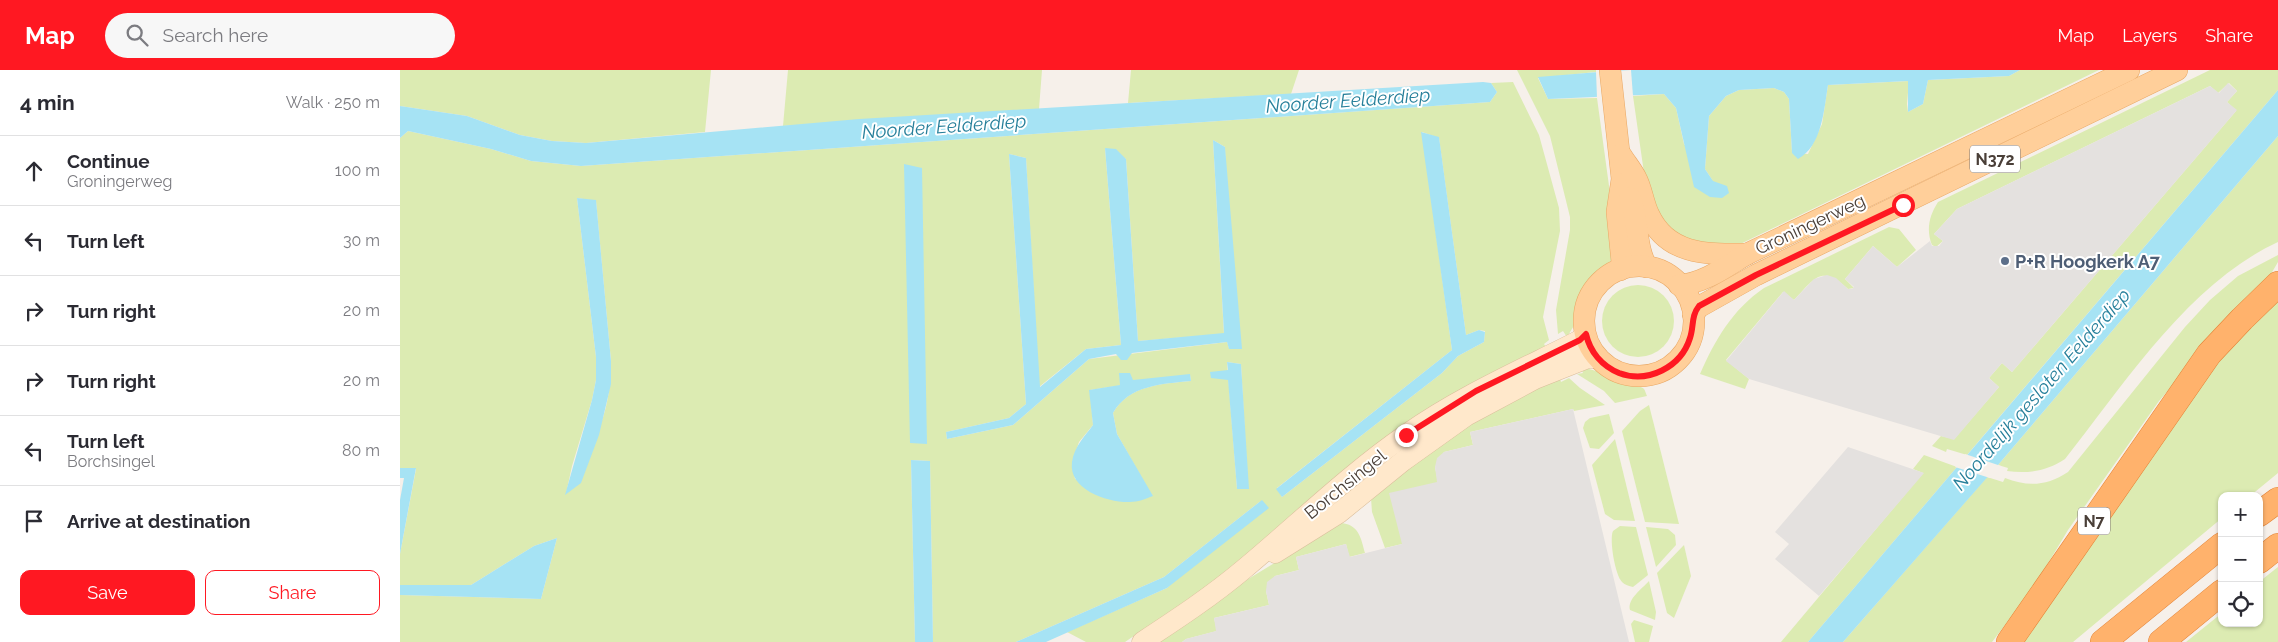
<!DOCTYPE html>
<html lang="en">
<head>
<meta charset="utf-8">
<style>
  :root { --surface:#fff; --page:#f7f7f7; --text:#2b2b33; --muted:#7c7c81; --line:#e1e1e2; --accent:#ff1822 }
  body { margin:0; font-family:Raleway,sans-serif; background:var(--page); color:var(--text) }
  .controls { position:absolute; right:15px; bottom:15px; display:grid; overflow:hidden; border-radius:10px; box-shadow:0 1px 4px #0004 }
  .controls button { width:45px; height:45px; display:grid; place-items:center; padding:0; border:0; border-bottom:1px solid var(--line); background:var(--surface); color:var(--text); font:25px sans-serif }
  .stop { position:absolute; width:15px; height:15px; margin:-11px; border:4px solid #ff1822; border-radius:50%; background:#fff }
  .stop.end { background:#ff1822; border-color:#fff; box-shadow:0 1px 5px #0008 }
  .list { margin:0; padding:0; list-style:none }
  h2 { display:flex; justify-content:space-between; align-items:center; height:65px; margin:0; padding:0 20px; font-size:21px }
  h2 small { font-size:16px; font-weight:400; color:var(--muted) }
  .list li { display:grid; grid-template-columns:32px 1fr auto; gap:15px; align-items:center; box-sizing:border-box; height:70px; padding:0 20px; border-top:1px solid var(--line) }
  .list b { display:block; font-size:19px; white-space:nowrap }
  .list p { margin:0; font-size:16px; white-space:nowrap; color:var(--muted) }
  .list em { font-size:16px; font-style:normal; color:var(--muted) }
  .actions { display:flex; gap:10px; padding:15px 20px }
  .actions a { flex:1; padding:11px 0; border:1px solid var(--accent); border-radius:10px; text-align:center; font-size:18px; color:var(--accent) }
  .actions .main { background:var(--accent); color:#fff }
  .icon { flex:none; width:28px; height:28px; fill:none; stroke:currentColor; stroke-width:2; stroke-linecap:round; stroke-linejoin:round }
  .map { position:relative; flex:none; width:1878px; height:572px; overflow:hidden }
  header { display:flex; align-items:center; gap:30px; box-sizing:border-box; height:70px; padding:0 25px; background:var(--accent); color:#fff }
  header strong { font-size:24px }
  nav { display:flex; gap:28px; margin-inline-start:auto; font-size:18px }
  .search { width:350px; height:45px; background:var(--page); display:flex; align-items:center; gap:12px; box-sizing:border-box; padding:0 18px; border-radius:28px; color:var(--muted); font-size:19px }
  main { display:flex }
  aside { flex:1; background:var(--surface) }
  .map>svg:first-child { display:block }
  .green { fill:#dcebb2; fill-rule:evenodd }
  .parking { fill:#e4e1df }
  .water { fill:#a6e3f4 }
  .pier { fill:#f6f0ea }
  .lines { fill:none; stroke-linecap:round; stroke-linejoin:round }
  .secondary-casing { stroke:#dabd9b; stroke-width:21 }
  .primary-casing { stroke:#e9a865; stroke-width:22 }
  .highway-casing { stroke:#e48236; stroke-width:26 }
  .secondary { stroke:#ffe8cb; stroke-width:20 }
  .primary { stroke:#ffcf9a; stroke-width:21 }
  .highway { stroke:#ffb26c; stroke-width:25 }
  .route { stroke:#ff1822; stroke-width:6 }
  .service-dot { fill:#5c6f8a; stroke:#fff; stroke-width:2 }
  .labels { text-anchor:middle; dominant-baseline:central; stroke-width:4; stroke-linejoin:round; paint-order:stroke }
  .shield { fill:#fff; stroke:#807974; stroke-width:1 }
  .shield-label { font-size:16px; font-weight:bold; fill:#4a3f38 }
  .street-label { font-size:18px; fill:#4a3f38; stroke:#fff }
  .service-label { font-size:18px; font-weight:bold; fill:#4e5e75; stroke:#fff; text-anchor:start }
  .water-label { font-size:19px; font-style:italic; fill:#267f9a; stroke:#fff }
</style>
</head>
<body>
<header>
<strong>Map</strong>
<div class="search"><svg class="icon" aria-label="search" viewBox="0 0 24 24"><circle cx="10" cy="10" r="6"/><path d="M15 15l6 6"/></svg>Search here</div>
<nav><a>Map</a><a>Layers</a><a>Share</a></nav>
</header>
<main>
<aside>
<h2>4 min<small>Walk · 250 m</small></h2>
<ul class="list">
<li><svg class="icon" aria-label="ahead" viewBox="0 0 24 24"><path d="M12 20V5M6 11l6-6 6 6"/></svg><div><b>Continue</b><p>Groningerweg</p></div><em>100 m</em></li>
<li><svg class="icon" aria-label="left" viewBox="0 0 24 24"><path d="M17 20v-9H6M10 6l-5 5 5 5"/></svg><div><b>Turn left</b></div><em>30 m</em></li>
<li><svg class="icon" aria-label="right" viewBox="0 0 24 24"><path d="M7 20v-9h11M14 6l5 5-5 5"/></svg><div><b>Turn right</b></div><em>20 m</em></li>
<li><svg class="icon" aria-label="right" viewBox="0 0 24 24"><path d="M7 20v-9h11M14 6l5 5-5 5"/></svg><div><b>Turn right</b></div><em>20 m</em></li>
<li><svg class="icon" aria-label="left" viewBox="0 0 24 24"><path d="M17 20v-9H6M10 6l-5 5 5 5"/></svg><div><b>Turn left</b><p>Borchsingel</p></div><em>80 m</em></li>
<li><svg class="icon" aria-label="arrive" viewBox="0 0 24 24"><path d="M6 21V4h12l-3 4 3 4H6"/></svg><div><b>Arrive at destination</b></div></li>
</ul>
<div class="actions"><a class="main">Save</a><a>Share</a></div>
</aside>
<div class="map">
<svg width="1878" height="572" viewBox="0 0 1878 572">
  <rect width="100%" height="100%" fill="#f6f0ea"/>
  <!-- green -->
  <g class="green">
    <path d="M 0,0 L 311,0 L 305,62 L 186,73 L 152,71 L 120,65 L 67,46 L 0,36 Z"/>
    <path d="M 388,0 L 642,0 L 639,39 L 383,56 Z"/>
    <path d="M 731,0 L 899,0 L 891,24 L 728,33 Z"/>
    <path d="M 1117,0 L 1196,0 L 1196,2 L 1138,8 L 1148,29 L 1197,28 L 1213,145 L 1214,187 L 1183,224 L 1175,254 L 1167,267 L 1163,261 L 1158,264 L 1156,240 L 1170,160 L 1170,147 L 1150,66 Z"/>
    <path d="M 1620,0 L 1699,0 L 1330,179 L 1280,167 L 1256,144 L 1244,103 L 1233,26 L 1264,24 L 1276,38 L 1284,74 L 1313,111 L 1305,99 L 1309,46 L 1326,26 L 1339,20 L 1374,18 L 1384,22 L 1389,29 L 1392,83 L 1408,84 L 1422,54 L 1428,15 L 1509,11 L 1507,34 L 1508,42 L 1523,34 L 1528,10 L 1609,6 Z"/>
    <path d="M 1810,0 L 1878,0 L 1878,20 L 1567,385 L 1547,379 L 1546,382 L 1532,376 L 1541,366 L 1554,369 L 1599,317 L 1589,308 L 1602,293 L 1612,302 L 1836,41 L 1827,32 L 1837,21 L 1829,13 L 1818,23 L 1810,16 L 1557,139 L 1534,164 L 1543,171 L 1536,177 L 1532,175 C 1526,160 1529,146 1538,132 Z"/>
    <path d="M 1113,12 L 1139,65 L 1159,138 L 1160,161 L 1143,247 L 1149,270 L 1144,274 L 1148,280 L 1067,320 L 803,519 L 725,572 L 686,572 L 667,562 L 767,518 L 862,430 L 764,507 L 616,572 L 533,572 L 530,391 L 511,390 L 515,572 L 0,572 L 0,525 L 141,529 L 157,468 L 134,476 L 71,515 L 0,515 L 0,484 L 16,399 L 0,398 L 0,68 L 8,61 L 91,79 L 131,91 L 181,96 L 1090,32 L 1097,22 L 1091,13 ZM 1022,62 L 1039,68 L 1066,265 L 1079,260 L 1085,261 L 1084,272 L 1058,286 L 1042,303 L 882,427 L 877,418 L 1052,280 ZM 813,70 L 825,77 L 829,278 L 827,272 L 689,289 L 613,355 L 547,369 L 546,362 L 609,348 L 626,334 L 609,84 L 626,88 L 639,317 L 686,279 L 721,275 L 705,78 L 726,89 L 738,271 L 824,264 ZM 177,128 L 196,131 L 211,291 C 211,348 192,376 166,424 L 172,396 L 192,330 L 196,310 L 196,287 ZM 827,292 L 841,294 L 848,419 L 837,419 ZM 790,305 L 791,311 C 761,314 729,315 713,343 L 717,364 L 752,426 L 675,409 L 672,393 L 679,372 L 693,355 L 690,320 Z"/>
    <path d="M 1878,66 L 1878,172 C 1789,213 1725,313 1665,389 C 1647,401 1628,404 1607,401 L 1608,398 L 1598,395 Z"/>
    <path d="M 1489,157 L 1499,159 L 1516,180 L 1497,197 L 1473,176 L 1445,209 L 1454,218 L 1448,219 C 1421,194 1415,208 1394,230 L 1383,222 L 1326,290 L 1349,309 L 1345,319 L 1300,304 C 1315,270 1332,240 1364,218 Z"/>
    <path d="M 1878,185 L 1878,192 L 1868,209 L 1829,250 L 1759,331 L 1668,460 L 1632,520 L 1592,572 L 1443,572 L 1587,407 L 1603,412 L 1605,408 C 1628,417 1647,416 1668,402 L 1785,257 L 1810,230 L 1838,206 Z"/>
    <circle cx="1238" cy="251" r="36"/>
    <path d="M 1878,227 L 1878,403 L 1850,426 L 1822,426 L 1822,448 L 1673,572 L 1618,572 L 1805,307 Z"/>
    <path d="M 1181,297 C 1188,298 1241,315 1244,319 C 1245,320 1246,324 1247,326 L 1215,333 L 1204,321 L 1177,304 L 1183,303 Z"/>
    <path d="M 1159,305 L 1161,312 L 1169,308 L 1180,318 L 1205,335 L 1174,341 L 1173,339 L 1070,362 L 1073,375 L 1044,382 L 1035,397 L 1038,412 L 1002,474 L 985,478 L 972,442 L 971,428 L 1028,378 Z"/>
    <path d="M 1249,335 L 1279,454 L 1245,452 L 1222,361 L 1240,341 Z"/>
    <path d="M 1209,344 L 1214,363 L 1199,379 L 1190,378 L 1183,358 L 1185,352 L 1190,348 Z"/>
    <path d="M 1215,369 L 1235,451 L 1214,450 L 1205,444 L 1192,395 Z"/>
    <path d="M 1524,385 L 1557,397 L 1408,572 L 1381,572 L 1523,403 L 1513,399 Z"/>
    <path d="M 940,453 C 959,454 961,468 965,483 L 949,487 L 946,474 L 896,487 L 899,500 L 875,506 L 866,521 L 869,535 L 814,548 L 817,561 L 786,569 L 782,572 L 757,572 L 835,517 Z"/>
    <path d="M 1220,456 L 1236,457 L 1248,505 L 1233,517 C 1229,516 1225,515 1222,512 C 1215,505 1209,469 1213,461 Z"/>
    <path d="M 1246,457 L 1268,459 L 1275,465 L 1276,475 L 1256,497 Z"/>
    <path d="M 1284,475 L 1291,506 L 1274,548 L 1267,543 L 1257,503 Z"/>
    <path d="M 1878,497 L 1878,572 L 1786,572 L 1822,543 L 1822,553 L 1859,553 L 1859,512 Z"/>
    <path d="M 1249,511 L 1256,542 L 1255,550 L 1230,540 C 1227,529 1242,519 1249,511 Z"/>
    <path d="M 1234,550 L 1253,556 L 1249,572 L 1235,572 L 1231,554 Z"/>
  </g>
  <!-- parking -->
  <g class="parking">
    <path d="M 1828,13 L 1837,21 L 1827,32 L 1837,40 L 1612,302 L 1602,293 L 1589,308 L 1599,317 L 1554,370 L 1349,309 L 1326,291 L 1384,221 L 1394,230 L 1414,209 L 1427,205 L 1436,208 L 1448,219 L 1452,219 L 1454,217 L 1445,209 L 1473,176 L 1497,197 L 1530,171 L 1532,176 L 1539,176 L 1543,171 L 1534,164 L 1557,139 L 1810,16 L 1819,23 Z"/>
    <path d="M 1173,339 L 1229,572 L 782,572 L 786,569 L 816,561 L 814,548 L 869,535 L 866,521 L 867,512 L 875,506 L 899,500 L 896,487 L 946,474 L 950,487 L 1002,474 L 989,423 L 1037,412 L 1035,397 L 1037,388 L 1044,382 L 1073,375 L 1070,362 Z"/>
    <path d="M 1448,377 L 1524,403 L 1419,526 L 1375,489 L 1389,474 L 1375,462 Z"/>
  </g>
  <!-- water -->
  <g class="water">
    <path d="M 1223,0 L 1620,0 L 1609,6 L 1528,10 L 1523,34 L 1508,42 L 1508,11 L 1428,15 C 1424,40 1422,76 1398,89 L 1392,83 L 1389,29 L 1384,22 L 1374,18 L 1339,20 L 1326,26 L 1309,46 L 1305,99 L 1313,111 L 1327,116 L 1329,123 L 1322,128 L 1310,127 L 1294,117 L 1276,38 L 1264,24 L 1148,29 L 1138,7 Z"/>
    <path d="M 1083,12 L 1091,13 L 1097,22 L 1090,32 L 181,96 L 131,91 L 91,79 L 8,61 L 0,68 L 0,36 L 67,46 L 120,65 L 152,71 L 186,73 L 459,49 Z"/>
    <path d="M 1878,20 L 1878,66 L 1598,395 L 1443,572 L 1408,572 Z"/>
    <path d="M 1021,62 L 1039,67 L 1066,265 L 1079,260 L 1085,262 L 1084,272 L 1058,286 L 1042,303 L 882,427 L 876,419 L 1052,280 Z"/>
    <path d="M 813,70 L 825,77 L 842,279 L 829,279 L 827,272 L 732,283 L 727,290 L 721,290 L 716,284 L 689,289 L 613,355 L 547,369 L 546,362 L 609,348 L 626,334 L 609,84 L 626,88 L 640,317 L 686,279 L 721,275 L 705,78 L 716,79 L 726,89 L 738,271 L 824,263 Z"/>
    <path d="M 504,94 L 522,98 L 527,374 L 510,373 Z"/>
    <path d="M 177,128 L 196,130 L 211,291 L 211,314 L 199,365 L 181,413 L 165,425 L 192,330 L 196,310 L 196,287 Z"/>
    <path d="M 827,292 L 841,294 L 849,419 L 837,419 L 828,310 L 811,308 L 810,302 L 828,300 Z"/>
    <path d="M 719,303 L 730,303 L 733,310 L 790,304 L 791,311 C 762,314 729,315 713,343 L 717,364 L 753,426 C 745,429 738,432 730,432 C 709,433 668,420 672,392 C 674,377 685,366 693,355 L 689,320 L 720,315 Z"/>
    <path d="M 511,390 L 530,391 L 533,572 L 515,572 Z"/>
    <path d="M 0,398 L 16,398 L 0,484 L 0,430 L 4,408 L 0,408 Z"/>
    <path d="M 862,430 L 869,438 L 767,518 L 646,572 L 616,572 L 764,507 Z"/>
    <path d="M 157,468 L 141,529 L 0,525 L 0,515 L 71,515 L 134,476 Z"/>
  </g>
  <!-- pier -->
  <g class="pier">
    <path d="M 1231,0 L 1233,26 L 1197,28 L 1196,2 Z"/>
    <path d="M 1565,384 L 1601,396 L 1590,408 L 1555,397 Z"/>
  </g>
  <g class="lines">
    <defs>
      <g id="secondary">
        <path d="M 875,483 L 939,443 L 1003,391 L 1066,346 L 1135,309 L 1188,288 L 1198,288"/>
        <path d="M 742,572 C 777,549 812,526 844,499 C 898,454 949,404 1007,364 C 1061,326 1121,300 1180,270 L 1185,264"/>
      </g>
      <g id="primary">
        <path d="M 1210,0 L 1222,109 L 1217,142 L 1222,192 L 1220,200"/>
        <path d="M 1221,85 C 1226,93 1232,100 1236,108 C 1242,119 1243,133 1249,145 C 1268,186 1308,184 1347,184"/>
        <path d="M 1230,128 C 1239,150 1235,177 1247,197"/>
        <circle cx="1239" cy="251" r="55"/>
        <path d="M 1279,215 C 1303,214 1327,196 1347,184 L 1729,0"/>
        <path d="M 1293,244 L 1299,237 L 1356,205 L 1777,0"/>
      </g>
      <g id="highway">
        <path d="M 1859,444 L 1878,430"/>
        <path d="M 1859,491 L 1878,476"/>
        <path d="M 1609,572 L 1809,284 L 1842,249 L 1878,214"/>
        <path d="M 1703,572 L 1822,475"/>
        <path d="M 1761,572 L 1822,522"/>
      </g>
    </defs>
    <!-- secondary casing -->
    <use href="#secondary" class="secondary-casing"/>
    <!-- primary casing -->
    <use href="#primary" class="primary-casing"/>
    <!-- highway casing -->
    <use href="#highway" class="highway-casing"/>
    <!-- secondary -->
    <use href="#secondary" class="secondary"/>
    <!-- primary -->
    <use href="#primary" class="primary"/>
    <!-- highway -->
    <use href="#highway" class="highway"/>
  </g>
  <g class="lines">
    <!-- route -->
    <path class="route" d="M 1006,365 L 1076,321 L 1180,270 L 1186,264 C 1190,282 1202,296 1219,303 C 1248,314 1281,297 1290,268 C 1294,256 1291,246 1299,236 L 1356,205 L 1503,135"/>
  </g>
  <!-- markers -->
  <circle class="service-dot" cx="1605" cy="191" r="5"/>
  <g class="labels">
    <!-- shield labels -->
    <g class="shield">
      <rect x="1570" y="75.5" width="50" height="27" rx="4"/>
      <rect x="1678" y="437.5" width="32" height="27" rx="4"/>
    </g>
    <g class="shield-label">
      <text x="1595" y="89">N372</text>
      <text x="1694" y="451">N7</text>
    </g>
    <!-- street labels -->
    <g class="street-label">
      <text transform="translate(1410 154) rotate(-25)">Groningerweg</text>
      <text transform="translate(945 414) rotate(-39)">Borchsingel</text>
    </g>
    <!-- service labels -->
    <g class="service-label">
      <text x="1615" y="191">P+R Hoogkerk A7</text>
    </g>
    <!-- water labels -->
    <g class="water-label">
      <text transform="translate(948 30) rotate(-4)">Noorder Eelderdiep</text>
      <text transform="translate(544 56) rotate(-4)">Noorder Eelderdiep</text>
      <text transform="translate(1641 319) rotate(-49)">Noordelijk gesloten Eelderdiep</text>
    </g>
  </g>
</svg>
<div class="controls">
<button>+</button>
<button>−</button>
<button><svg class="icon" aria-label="locate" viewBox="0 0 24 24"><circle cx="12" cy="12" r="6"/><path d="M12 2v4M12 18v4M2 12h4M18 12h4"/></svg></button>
</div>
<div class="stop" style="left:1503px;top:135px"></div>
<div class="stop end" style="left:1006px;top:365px"></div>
</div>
</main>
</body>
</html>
